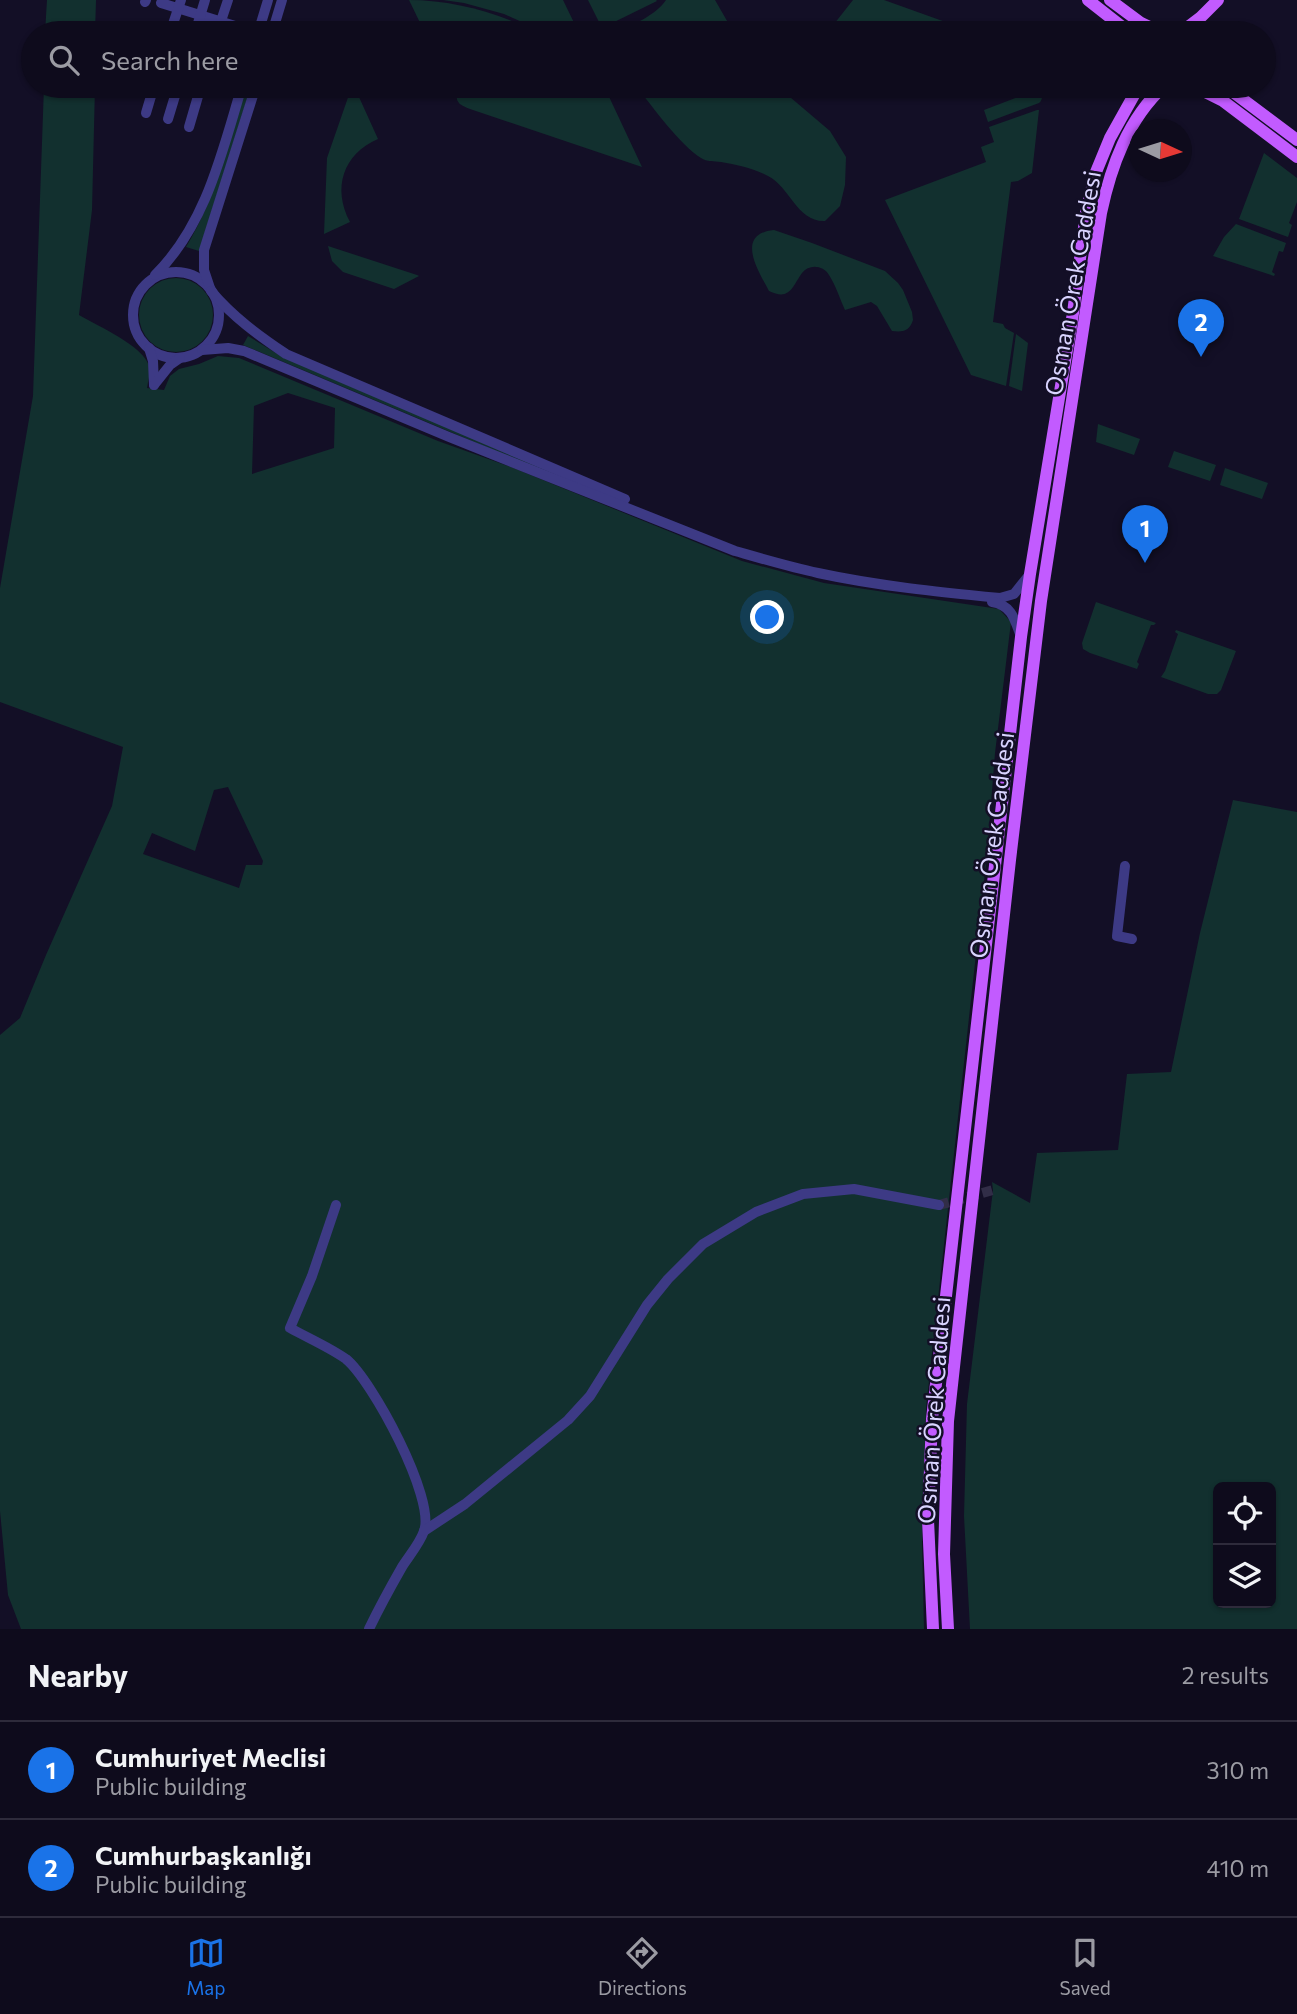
<!DOCTYPE html>
<html lang="en">
<head>
<meta charset="utf-8">
<style>
  :root { --surface:#0e0b1c; --page:#1c1929; --text:#f1f3f6; --muted:#9b9ba3; --line:#2e2b3b; --accent:#1a73e8 }
  body { margin:0; font-family:Commissioner,sans-serif; background:var(--page); color:var(--text) }
  .controls { position:absolute; right:21px; bottom:21px; display:grid; overflow:hidden; border-radius:10px; box-shadow:0 2px 5px #0004 }
  .controls button { width:63px; height:63px; display:grid; place-items:center; padding:0; border:0; border-bottom:2px solid var(--line); background:var(--surface); color:var(--text); font:35px sans-serif }
  .compass { position:absolute; left:1129px; top:119px; width:63px; height:63px; border-radius:50%; background:var(--surface); box-shadow:0 2px 5px #0004; rotate:94deg }
  .you { position:absolute; left:768px; top:618px; width:24px; height:24px; margin:-18px; border:5px solid #fff; border-radius:50%; background:#1a73e8; box-shadow:0 0 0 10px #1a73e833 }
  .badge { display:grid; place-items:center; width:46px; height:46px; border-radius:50%; background:var(--accent); color:#fff; font-size:23px; font-weight:700 }
  .pin { position:absolute; translate:-50% -58px; filter:drop-shadow(0 2px 4px #0008) }
  .pin::after { content:''; position:absolute; top:37px; width:24px; height:21px; background:inherit; clip-path:polygon(0 0,100% 0,50% 100%) }
  .list { margin:0; padding:0; list-style:none }
  h2 { display:flex; justify-content:space-between; align-items:center; height:91px; margin:0; padding:0 28px; font-size:30px }
  h2 small { font-size:23px; font-weight:400; color:var(--muted) }
  .list li { display:grid; grid-template-columns:46px 1fr auto; gap:21px; align-items:center; box-sizing:border-box; height:98px; padding:0 28px; border-top:2px solid var(--line) }
  .list b { display:block; font-size:26px; white-space:nowrap }
  .list p { margin:0; font-size:23px; white-space:nowrap; color:var(--muted) }
  .list em { font-size:23px; font-style:normal; color:var(--muted) }
  .icon { flex:none; width:38px; height:38px; fill:none; stroke:currentColor; stroke-width:2; stroke-linecap:round; stroke-linejoin:round }
  .map { position:relative; flex:none; width:1297px; height:1629px; overflow:hidden }
  .search { position:absolute; background:var(--surface); box-shadow:0 2px 5px #0004; left:21px; right:21px; top:21px; height:77px; display:flex; align-items:center; gap:18px; box-sizing:border-box; padding:0 24px; border-radius:38px; color:var(--muted); font-size:26px }
  .sheet { height:287px; background:var(--surface) }
  nav { display:flex; justify-content:space-around; align-items:center; box-sizing:border-box; height:98px; border-top:2px solid var(--line); background:var(--surface); font-size:19px; color:var(--muted) }
  nav a { display:grid; justify-items:center; gap:4px }
  nav .on { color:var(--accent) }
  .map>svg:first-child { display:block }
  .green { fill:#12302f; fill-rule:evenodd }
  .lines { fill:none; stroke-linecap:round; stroke-linejoin:round }
  .minor-tunnel { stroke:#312d47; stroke-width:10; stroke-dasharray:10 5; stroke-linecap:butt }
  .minor { stroke:#3d3a85; stroke-width:10 }
  .major { stroke:#c25bff; stroke-width:12 }
  .labels { text-anchor:middle; dominant-baseline:central; stroke-width:5; stroke-linejoin:round; paint-order:stroke }
  .street-label { font-size:24px; fill:#d9d4ff; stroke:#130f26 }
</style>
</head>
<body>
<div class="map">
<svg width="1297" height="1629" viewBox="0 0 1297 1629">
  <rect width="100%" height="100%" fill="#130f26"/>
  <!-- green -->
  <g class="green">
    <path d="M 47,0 L 96,0 L 95,33 L 45,33 Z"/>
    <path d="M 409,0 C 453,0 500,13 538,33 L 425,33 Z"/>
    <path d="M 443,0 L 563,0 L 579,33 L 546,33 L 504,14 L 464,3 Z"/>
    <path d="M 588,0 L 656,0 L 657,1 L 602,28 Z"/>
    <path d="M 666,0 L 715,0 L 734,33 L 617,33 C 633,24 655,16 666,0 Z"/>
    <path d="M 853,0 L 884,0 L 951,24 L 948,33 L 827,33 Z"/>
    <path d="M 44,86 L 95,86 L 92,210 L 79,315 C 96,325 144,346 149,366 C 151,373 148,381 147,388 L 164,390 L 170,376 L 179,369 L 199,364 L 218,356 L 239,358 L 438,441 L 511,467 L 742,561 L 824,583 L 999,609 L 1011,622 L 995,753 L 987,854 L 926,1408 L 922,1541 L 924,1629 L 21,1629 L 8,1595 L 0,1511 L 0,1035 L 20,1018 L 46,955 L 112,806 L 123,747 L 0,702 L 0,588 L 33,396 ZM 288,393 L 335,408 L 334,448 L 252,474 L 254,406 ZM 228,787 L 263,861 L 262,865 L 246,865 L 239,888 L 143,854 L 152,833 L 195,851 L 214,790 Z"/>
    <path d="M 246,86 L 251,86 L 199,251 L 186,247 C 216,198 229,141 246,86 Z"/>
    <path d="M 352,86 L 354,86 L 378,139 C 343,154 332,188 350,222 L 324,234 L 327,158 Z"/>
    <path d="M 453,86 L 604,86 L 642,167 L 470,109 C 452,102 460,100 453,86 Z"/>
    <path d="M 636,86 L 777,86 L 830,131 L 846,157 L 845,185 L 840,206 L 825,221 C 797,222 790,187 768,176 C 753,168 737,165 721,162 C 714,161 707,162 701,158 C 680,145 652,106 636,86 Z"/>
    <path d="M 1039,89 L 1042,90 C 1042,95 1043,100 1039,103 L 988,122 L 984,110 Z"/>
    <path d="M 1037,110 L 1039,110 L 1032,173 L 1018,181 L 1011,182 L 993,322 L 1003,324 L 1005,328 L 1014,333 L 1006,386 L 971,375 L 885,200 L 986,162 L 981,147 L 994,142 L 989,127 Z"/>
    <path d="M 1264,153 L 1297,178 L 1297,202 L 1289,223 L 1292,225 L 1288,237 L 1239,219 Z"/>
    <path d="M 1236,224 L 1286,243 L 1283,252 L 1279,251 L 1272,272 L 1275,274 L 1274,276 L 1213,256 L 1224,237 Z"/>
    <path d="M 774,230 L 812,243 L 885,271 L 898,283 L 903,290 L 912,312 L 913,320 C 909,332 902,332 892,331 L 877,306 L 871,302 L 845,310 C 840,299 836,286 829,275 C 823,265 809,264 802,273 C 792,287 790,301 769,291 C 759,272 734,234 774,230 Z"/>
    <path d="M 328,246 L 417,275 L 419,276 L 394,289 L 343,272 L 332,261 Z"/>
    <circle cx="176" cy="315" r="37"/>
    <path d="M 1016,334 L 1028,343 L 1022,391 L 1009,386 Z"/>
    <path d="M 248,336 L 281,356 L 599,490 L 598,494 L 243,345 Z"/>
    <path d="M 1098,424 L 1140,439 L 1134,455 L 1096,442 Z"/>
    <path d="M 1174,451 L 1216,465 L 1210,481 L 1168,467 Z"/>
    <path d="M 1225,468 L 1268,483 L 1262,499 L 1220,485 Z"/>
    <path d="M 1096,602 L 1156,623 L 1154,625 L 1151,625 L 1137,662 L 1139,664 L 1137,669 L 1090,653 L 1083,649 L 1082,643 Z"/>
    <path d="M 1176,630 L 1236,651 L 1221,690 L 1217,694 L 1208,694 L 1161,677 L 1165,671 L 1178,634 L 1175,632 Z"/>
    <path d="M 1233,800 L 1297,812 L 1297,1629 L 970,1629 L 964,1516 L 967,1404 L 993,1190 L 992,1182 L 1030,1203 L 1037,1153 L 1118,1150 L 1127,1074 L 1171,1072 L 1200,933 ZM 1218,1487 L 1271,1487 L 1271,1603 L 1218,1603 Z"/>
  </g>
  <g class="lines">
    <!-- minor-tunnel -->
    <path class="minor-tunnel" d="M 939,1205 L 993,1190"/>
    <!-- minor -->
    <g class="minor">
      <path d="M 145,2 L 146,0"/>
      <path d="M 161,3 L 258,33 L 268,0"/>
      <path d="M 170,33 L 181,0"/>
      <path d="M 195,33 L 205,0"/>
      <path d="M 217,33 L 228,0"/>
      <path d="M 272,33 L 282,0"/>
      <path d="M 146,113 L 154,86"/>
      <path d="M 168,119 L 178,86"/>
      <path d="M 189,127 L 201,86"/>
      <circle cx="176" cy="315" r="43"/>
      <path d="M 155,275 C 206,225 222,152 242,86"/>
      <path d="M 210,288 L 204,270 L 204,250 L 256,86"/>
      <path d="M 211,291 C 233,317 258,335 286,354 L 625,499"/>
      <path d="M 149,348 L 153,361 L 154,385"/>
      <path d="M 202,350 L 228,348 L 244,351 L 449,437 L 735,551 C 763,559 790,567 818,573 C 878,586 939,592 1000,598 L 1014,594 L 1030,574"/>
      <path d="M 154,385 L 170,365 L 180,358"/>
      <path d="M 992,602 C 1012,605 1015,620 1021,637"/>
      <path d="M 1125,866 L 1117,936 L 1132,939"/>
      <path d="M 336,1205 L 312,1276 L 290,1328 C 308,1338 329,1347 346,1359 C 372,1380 436,1499 424,1531 C 420,1543 409,1556 402,1567 C 390,1588 379,1608 369,1629"/>
      <path d="M 424,1531 L 465,1504 L 568,1420 L 590,1396 L 647,1305 L 668,1279 L 703,1244 L 756,1212 L 803,1194 L 854,1189 L 939,1205"/>
    </g>
    <!-- major -->
    <g class="major">
      <path d="M 1088,0 L 1130,33"/>
      <path d="M 1110,0 L 1141,23 L 1162,33"/>
      <path d="M 1180,33 L 1201,17 L 1218,0"/>
      <path d="M 1193,86 L 1223,101 L 1297,157"/>
      <path d="M 1225,86 L 1297,140"/>
      <path d="M 933,1629 L 928,1520 L 932,1419 L 1021,637 L 1030,574 L 1073,313 L 1086,212 L 1096,172 L 1110,138 L 1139,86"/>
      <path d="M 948,1629 L 944,1554 L 948,1421 L 1010,860 L 1041,601 L 1101,213 C 1111,166 1128,119 1164,86"/>
    </g>
  </g>
  <g class="labels">
    <!-- street labels -->
    <g class="street-label">
      <text transform="translate(1072 283) rotate(-80)">Osman Örek Caddesi</text>
      <text transform="translate(991 845) rotate(-83)">Osman Örek Caddesi</text>
      <text transform="translate(933 1410) rotate(-86)">Osman Örek Caddesi</text>
    </g>
  </g>
</svg>
<div class="controls">
<button><svg class="icon" aria-label="locate" viewBox="0 0 24 24"><circle cx="12" cy="12" r="6"/><path d="M12 2v4M12 18v4M2 12h4M18 12h4"/></svg></button>
<button><svg class="icon" aria-label="layers" viewBox="0 0 24 24"><path d="M12 4l9 5-9 5-9-5zM3 14l9 5 9-5"/></svg></button>
</div>
<svg class="compass" viewBox="-18 -18 36 36"><path d="M0-13l5 13h-10z" fill="#e53935"/><path d="M0 13l5-13h-10z" fill="#9b9ba3"/></svg>
<div class="you"></div>
<div class="pin badge" style="left:1145px;top:563px">1</div>
<div class="pin badge" style="left:1201px;top:357px">2</div>
<div class="search"><svg class="icon" aria-label="search" viewBox="0 0 24 24"><circle cx="10" cy="10" r="6"/><path d="M15 15l6 6"/></svg>Search here</div>
</div>
<section class="sheet">
<h2>Nearby<small>2 results</small></h2>
<ul class="list">
<li><span class="badge">1</span><div><b>Cumhuriyet Meclisi</b><p>Public building</p></div><em>310 m</em></li>
<li><span class="badge">2</span><div><b>Cumhurbaşkanlığı</b><p>Public building</p></div><em>410 m</em></li>
</ul>
</section>
<nav>
<a class="on"><svg class="icon" aria-label="map" viewBox="0 0 24 24"><path d="M3 6l6-2 6 2 6-2v14l-6 2-6-2-6 2zM9 4v14M15 6v14"/></svg>Map</a>
<a><svg class="icon" aria-label="directions" viewBox="0 0 24 24"><path d="M12 3l9 9-9 9-9-9zM9 14v-3h6M13 9l2 2-2 2"/></svg>Directions</a>
<a><svg class="icon" aria-label="saved" viewBox="0 0 24 24"><path d="M7 4h10v16l-5-4-5 4z"/></svg>Saved</a>
</nav>
</body>
</html>
